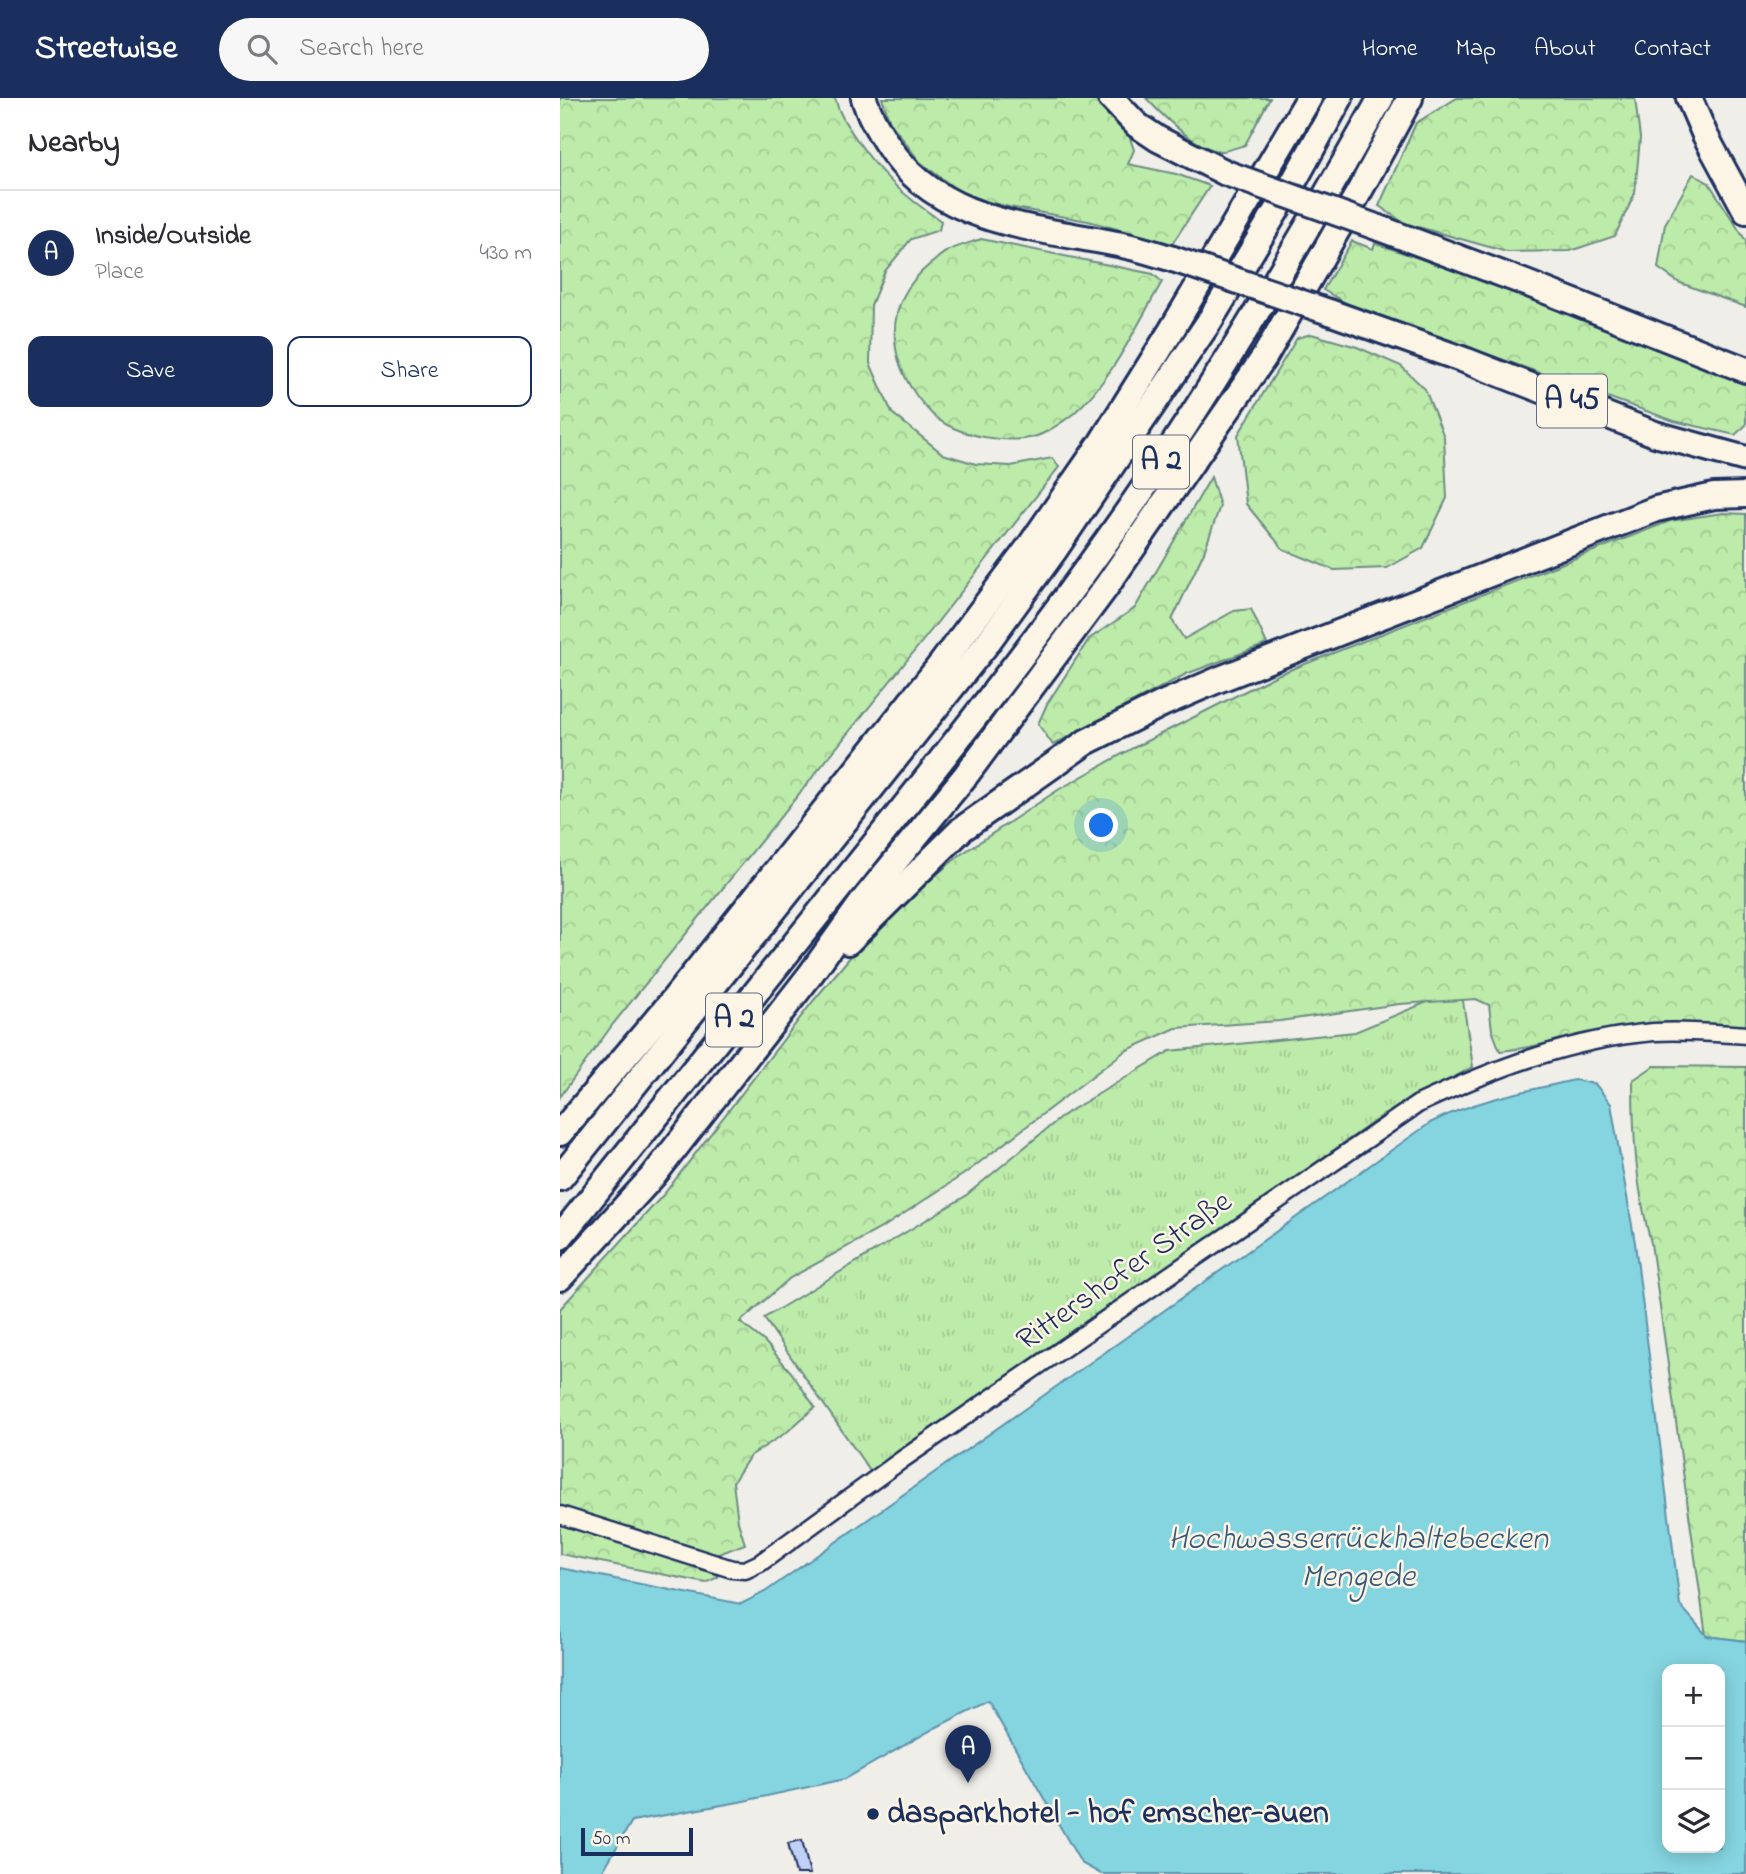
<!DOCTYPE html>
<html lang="en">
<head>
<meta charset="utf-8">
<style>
  :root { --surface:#fff; --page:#f7f7f7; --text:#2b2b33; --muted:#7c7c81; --line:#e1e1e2; --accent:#1b2f5e }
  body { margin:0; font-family:"Indie Flower",sans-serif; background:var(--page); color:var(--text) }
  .controls { position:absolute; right:21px; bottom:21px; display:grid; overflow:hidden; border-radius:14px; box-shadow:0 4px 18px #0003 }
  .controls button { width:63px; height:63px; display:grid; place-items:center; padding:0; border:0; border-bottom:2px solid var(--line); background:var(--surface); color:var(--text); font:35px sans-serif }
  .scale { position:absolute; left:21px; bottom:18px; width:112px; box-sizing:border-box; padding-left:7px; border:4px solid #1b2f5e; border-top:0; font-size:19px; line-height:24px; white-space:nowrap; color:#1b2f5e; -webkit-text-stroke:5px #fcf5e5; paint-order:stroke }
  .you { position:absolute; left:542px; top:728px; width:24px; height:24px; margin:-18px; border:5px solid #fff; border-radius:50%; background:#1a73e8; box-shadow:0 0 0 10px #1a73e833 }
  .badge { display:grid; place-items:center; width:46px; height:46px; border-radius:50%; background:var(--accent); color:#fff; font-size:23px; font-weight:700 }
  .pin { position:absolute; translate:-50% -58px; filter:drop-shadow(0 2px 4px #0008) }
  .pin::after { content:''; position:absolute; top:37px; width:24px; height:21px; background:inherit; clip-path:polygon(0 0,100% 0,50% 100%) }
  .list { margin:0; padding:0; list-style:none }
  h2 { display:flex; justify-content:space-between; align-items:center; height:91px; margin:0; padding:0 28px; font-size:30px }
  h2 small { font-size:23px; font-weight:400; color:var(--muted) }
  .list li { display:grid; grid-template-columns:46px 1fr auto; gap:21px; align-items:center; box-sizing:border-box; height:126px; padding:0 28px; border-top:2px solid var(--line) }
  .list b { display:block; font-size:26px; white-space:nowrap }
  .list p { margin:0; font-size:23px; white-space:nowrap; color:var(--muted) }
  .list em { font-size:23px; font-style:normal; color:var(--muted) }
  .actions { display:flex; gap:14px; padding:21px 28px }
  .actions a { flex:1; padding:16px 0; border:2px solid var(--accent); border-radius:14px; text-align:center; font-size:24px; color:var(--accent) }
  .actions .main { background:var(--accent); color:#fff }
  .icon { flex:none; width:38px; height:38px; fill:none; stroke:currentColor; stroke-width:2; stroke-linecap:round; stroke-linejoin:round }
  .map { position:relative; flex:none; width:1186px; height:1776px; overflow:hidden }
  header { display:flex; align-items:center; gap:42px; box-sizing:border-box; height:98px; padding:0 35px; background:var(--accent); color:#fff }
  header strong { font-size:33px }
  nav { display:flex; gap:38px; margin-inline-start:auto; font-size:24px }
  .search { width:490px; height:63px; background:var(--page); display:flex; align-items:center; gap:18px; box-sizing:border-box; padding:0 24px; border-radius:38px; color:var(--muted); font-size:26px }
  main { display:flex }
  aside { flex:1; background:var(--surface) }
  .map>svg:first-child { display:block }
  .grass { fill:url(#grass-tufts); stroke:#6c8d84; stroke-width:2 }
  .forest { fill:url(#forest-crowns); stroke:#6c8d84; stroke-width:2 }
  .water { fill:#85d5e0; stroke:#5b93ac; stroke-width:2; fill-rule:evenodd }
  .building { fill:#c0d0f6; stroke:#1b2f5e; stroke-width:2 }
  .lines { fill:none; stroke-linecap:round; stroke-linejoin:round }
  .minor-casing { stroke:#1b2f5e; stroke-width:21 }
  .highway-casing { stroke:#1b2f5e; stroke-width:30 }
  .minor { stroke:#fcf5e5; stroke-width:16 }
  .highway { stroke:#fcf5e5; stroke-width:24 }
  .highway-bridge-casing { stroke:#1b2f5e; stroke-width:30; stroke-linecap:butt }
  .highway-bridge { stroke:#fcf5e5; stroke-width:24 }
  .poi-dot { fill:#1b2f5e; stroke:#fcf5e5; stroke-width:2.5 }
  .labels { text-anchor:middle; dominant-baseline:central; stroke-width:5; stroke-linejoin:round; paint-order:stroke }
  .shield { fill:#fcf5e5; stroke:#5e6a86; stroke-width:2 }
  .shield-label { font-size:30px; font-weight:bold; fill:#1b2f5e }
  .street-label { font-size:32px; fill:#1b2f5e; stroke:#fcf5e5 }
  .poi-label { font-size:32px; font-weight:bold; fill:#1b2f5e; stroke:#fcf5e5; text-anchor:start }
  .water-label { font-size:33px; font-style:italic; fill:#36587e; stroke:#fcf5e5 }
</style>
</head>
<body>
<header>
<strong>Streetwise</strong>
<div class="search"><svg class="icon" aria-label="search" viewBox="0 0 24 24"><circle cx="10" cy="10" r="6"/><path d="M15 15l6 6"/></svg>Search here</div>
<nav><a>Home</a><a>Map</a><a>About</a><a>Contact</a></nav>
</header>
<main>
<aside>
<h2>Nearby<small></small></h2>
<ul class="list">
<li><span class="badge">A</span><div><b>Inside/Outside</b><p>Place</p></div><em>430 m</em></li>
</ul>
<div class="actions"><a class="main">Save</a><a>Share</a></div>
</aside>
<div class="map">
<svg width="1186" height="1776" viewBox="0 0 1186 1776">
  <defs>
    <pattern id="grass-tufts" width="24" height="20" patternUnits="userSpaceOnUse" patternTransform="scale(1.75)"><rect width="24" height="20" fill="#bdeba9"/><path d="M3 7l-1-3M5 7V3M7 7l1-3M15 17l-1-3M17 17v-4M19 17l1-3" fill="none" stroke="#a2ca94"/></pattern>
    <pattern id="forest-crowns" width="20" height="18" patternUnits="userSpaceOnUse" patternTransform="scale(1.75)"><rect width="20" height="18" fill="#bdeba9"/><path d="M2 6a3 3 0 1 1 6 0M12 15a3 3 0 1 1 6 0" fill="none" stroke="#a2ca94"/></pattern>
  </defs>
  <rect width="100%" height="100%" fill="#f0eee8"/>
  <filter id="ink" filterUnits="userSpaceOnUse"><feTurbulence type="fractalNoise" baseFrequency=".0143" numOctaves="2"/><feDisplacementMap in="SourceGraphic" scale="14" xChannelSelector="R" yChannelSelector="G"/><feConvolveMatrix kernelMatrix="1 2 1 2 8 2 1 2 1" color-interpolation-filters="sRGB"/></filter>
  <g filter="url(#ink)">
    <!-- grass -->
    <path class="grass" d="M 901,890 L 913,969 L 823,1017 L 595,1180 L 429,1291 L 312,1376 L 204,1220 L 404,1099 L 505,1016 L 610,953 L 795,934 Z"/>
    <!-- forest -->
    <g class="forest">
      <path d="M 0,0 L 275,0 C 279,16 286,26 295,39 C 321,78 343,97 381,123 L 379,132 L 351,141 L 325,173 L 311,207 L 310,265 L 332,315 L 383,356 L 416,366 L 451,368 L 492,360 L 499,369 L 365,540 L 53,926 L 0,999 Z"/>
      <path d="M 322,0 L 533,0 L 569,37 L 574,52 L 568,66 L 616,76 L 650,88 L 612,146 L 528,123 L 449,109 L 405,98 L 360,64 L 330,24 Z"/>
      <path d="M 586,0 L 710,0 L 685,47 C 678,49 670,52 663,53 C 638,54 602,17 586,0 Z"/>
      <path d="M 897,0 L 1075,0 L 1080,40 L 1075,95 L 1055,138 L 1010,153 L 947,154 L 844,125 L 819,108 L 856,25 Z"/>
      <path d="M 1133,76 L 1149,85 L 1186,143 L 1186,209 L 1118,184 L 1098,170 L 1105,126 Z"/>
      <path d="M 421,141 L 593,176 L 602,184 C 575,230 553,281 513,316 C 504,323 492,331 482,336 C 454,349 393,338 372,316 C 328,271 318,210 369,167 C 375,163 380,157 386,154 C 396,148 410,145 421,141 Z"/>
      <path d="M 792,143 L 813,151 L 815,145 L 961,196 L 1186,286 L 1186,327 L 1175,337 L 1114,323 L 788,206 L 763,192 Z"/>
      <path d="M 751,236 L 797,249 L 841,268 L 865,291 L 884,339 L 887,400 L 863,450 L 827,470 L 774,472 L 723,451 L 686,406 L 678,337 L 737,240 Z"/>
      <path d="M 651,379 L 660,408 L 644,454 L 612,522 L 624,541 L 674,513 L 691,511 L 707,546 L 626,576 L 493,647 L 478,626 L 487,606 L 529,541 L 575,510 Z"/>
      <path d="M 1163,415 L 1186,416 L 1186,930 C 1148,928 1111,924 1073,928 C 1028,932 985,950 940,953 L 932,932 L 929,907 L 916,901 L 839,906 L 720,923 L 616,930 L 565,953 L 407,1074 L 325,1128 L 230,1180 L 180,1224 L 205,1244 L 231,1274 L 255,1309 L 227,1334 L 190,1358 L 173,1384 L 178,1424 L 185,1446 L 156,1457 L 154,1467 L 158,1479 L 146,1485 L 0,1456 L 0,1211 L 104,1096 L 254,902 L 318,826 L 400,757 L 498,692 L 573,650 L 717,577 L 1110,423 Z"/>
      <path d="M 1094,968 L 1186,969 L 1186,1543 L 1146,1538 L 1091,1145 C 1076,1090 1073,1039 1073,982 Z"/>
    </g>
    <!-- water -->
    <path class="water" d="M 1015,982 L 1035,986 L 1051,1006 L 1075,1145 L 1120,1507 L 1147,1538 L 1186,1543 L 1186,1776 L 541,1776 L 521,1765 L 428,1603 L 375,1630 L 285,1681 L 179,1704 L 72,1723 L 41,1776 L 0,1776 L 0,1470 L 181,1506 L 205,1494 L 870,1025 C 915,1002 966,993 1015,982 ZM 1107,1571 L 1160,1571 L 1160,1750 L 1107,1750 Z"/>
    <!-- building -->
    <path class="building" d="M 242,1742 L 250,1776 L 236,1776 L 228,1745 Z"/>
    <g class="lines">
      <defs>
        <path id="minor" d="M 0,1417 L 172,1471 L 185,1472 L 200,1465 L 343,1361 L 858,1006 C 933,971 1011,941 1094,934 C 1125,932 1156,935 1186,937"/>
        <g id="highway">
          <path d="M 304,0 C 308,15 317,30 325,43 C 376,127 476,129 562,147 C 579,150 596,156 613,161"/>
          <path d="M 551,0 L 577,27 L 598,41 L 666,75"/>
          <path d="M 1129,0 L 1145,37 L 1186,113"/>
          <path d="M 819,130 L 966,185 L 1186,272"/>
          <path d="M 769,214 L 907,263 L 1095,336 L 1186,361"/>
          <path d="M 288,844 L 402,731 L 526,644 L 602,606 L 660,581 L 1096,411 L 1154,398 L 1186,397"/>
          <path d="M 0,1035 L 109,907 L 381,566 L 469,449 L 541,345 L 611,233 L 749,0"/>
          <path d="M 0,1080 L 425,548 L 494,453 L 649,224 L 733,85 L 780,0"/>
          <path d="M 0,1139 C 99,1016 198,893 296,769 C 374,672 452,574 525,473 C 635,323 730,162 821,0"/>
          <path d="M 0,1180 L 94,1077 L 250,877 L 306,799 L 406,677 L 546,489 L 705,258 L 799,94 L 850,0"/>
        </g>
      </defs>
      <!-- minor casing -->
      <use href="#minor" class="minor-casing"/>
      <!-- highway casing -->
      <use href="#highway" class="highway-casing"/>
      <!-- minor -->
      <use href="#minor" class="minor"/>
      <!-- highway -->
      <use href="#highway" class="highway"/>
      <defs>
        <g id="highway-bridge">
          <path d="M 666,75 L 819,130"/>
          <path d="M 613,161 L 769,214"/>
        </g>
      </defs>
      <!-- highway-bridge casing -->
      <use href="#highway-bridge" class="highway-bridge-casing"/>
      <!-- highway-bridge -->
      <use href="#highway-bridge" class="highway-bridge"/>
    </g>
  </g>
  <!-- markers -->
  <circle class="poi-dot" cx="313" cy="1716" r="7"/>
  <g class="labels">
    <!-- shield labels -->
    <g class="shield">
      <rect x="977" y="276.5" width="70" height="53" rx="5"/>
      <rect x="573" y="337.5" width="56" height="53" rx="5"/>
      <rect x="146" y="895.5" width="56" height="53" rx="5"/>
    </g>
    <g class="shield-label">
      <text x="1012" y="303">A 45</text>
      <text x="601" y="364">A 2</text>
      <text x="174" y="922">A 2</text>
    </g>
    <!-- street labels -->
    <g class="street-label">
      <text transform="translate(565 1174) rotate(-35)">Rittershofer Straße</text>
    </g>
    <!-- poi labels -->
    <g class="poi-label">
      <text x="327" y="1716">dasparkhotel - hof emscher-auen</text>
    </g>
    <!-- water labels -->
    <g class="water-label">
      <text x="798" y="1442">Hochwasserrückhaltebecken<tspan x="798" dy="38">Mengede</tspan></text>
    </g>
  </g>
</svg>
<div class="controls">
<button>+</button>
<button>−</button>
<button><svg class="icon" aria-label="layers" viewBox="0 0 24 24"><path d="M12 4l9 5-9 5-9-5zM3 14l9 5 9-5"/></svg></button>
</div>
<div class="scale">50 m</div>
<div class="you"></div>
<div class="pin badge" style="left:408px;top:1685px">A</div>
</div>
</main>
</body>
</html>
